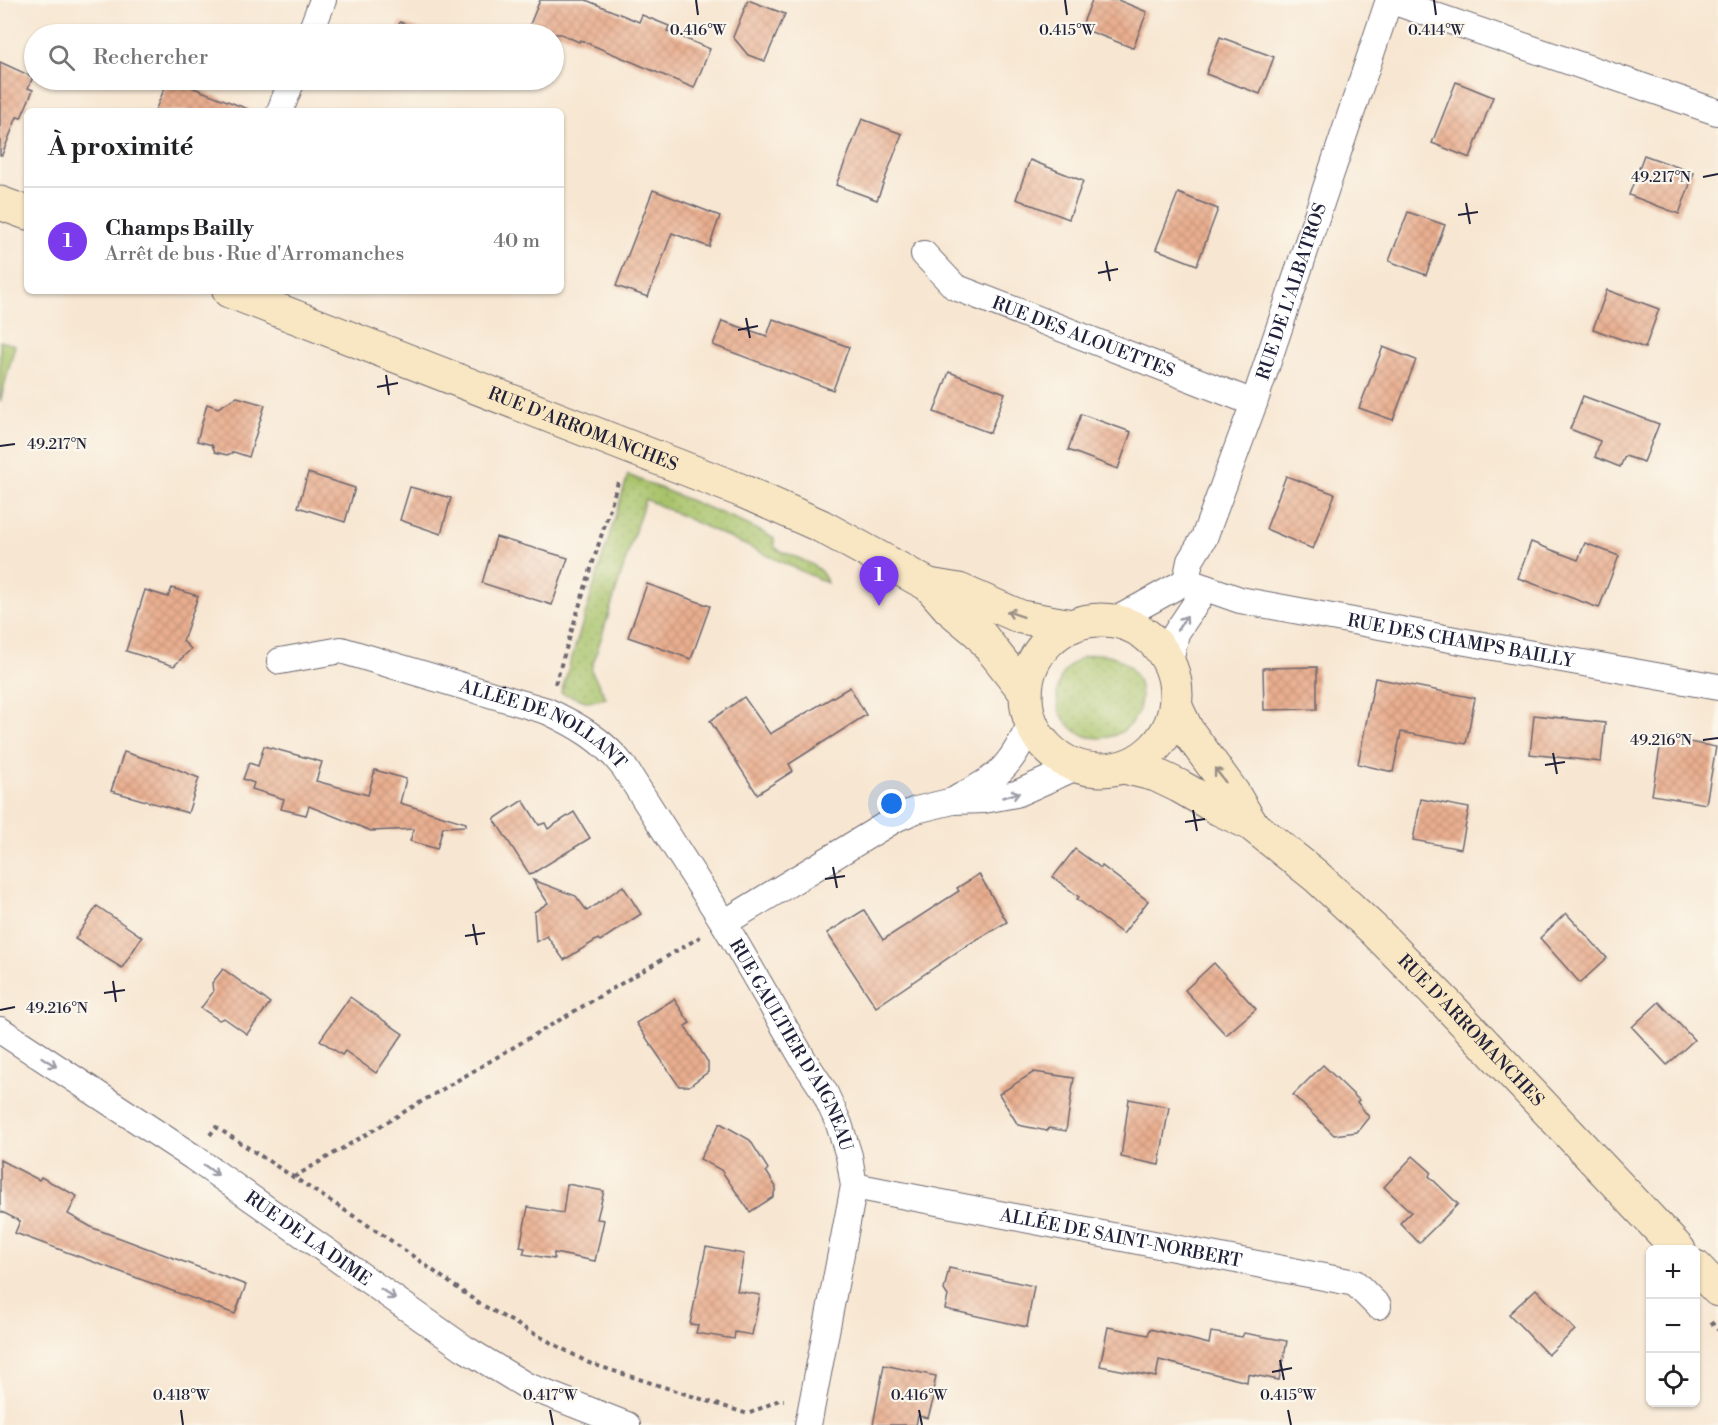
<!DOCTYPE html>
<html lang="fr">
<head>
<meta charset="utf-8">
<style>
  :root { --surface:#fff; --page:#f6f6f6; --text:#202124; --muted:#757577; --line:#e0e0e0; --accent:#7c3aed }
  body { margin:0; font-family:"Libre Bodoni",serif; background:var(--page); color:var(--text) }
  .controls { position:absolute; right:18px; bottom:18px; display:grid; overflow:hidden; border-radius:9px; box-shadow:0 2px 4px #0004 }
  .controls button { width:54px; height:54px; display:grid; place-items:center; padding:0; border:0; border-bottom:2px solid var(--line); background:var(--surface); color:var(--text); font:30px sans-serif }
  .you { position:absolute; left:892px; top:804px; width:21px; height:21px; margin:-15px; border:4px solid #fff; border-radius:50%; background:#1a73e8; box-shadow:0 0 0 9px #1a73e833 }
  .badge { display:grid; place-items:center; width:39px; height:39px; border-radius:50%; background:var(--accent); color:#fff; font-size:20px; font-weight:700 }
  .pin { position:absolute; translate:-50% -50px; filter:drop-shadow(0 2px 3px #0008) }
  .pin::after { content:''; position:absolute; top:32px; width:21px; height:18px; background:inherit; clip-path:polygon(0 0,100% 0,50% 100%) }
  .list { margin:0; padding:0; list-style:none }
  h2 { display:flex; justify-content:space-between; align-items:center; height:78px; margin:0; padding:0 24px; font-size:26px }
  h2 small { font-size:20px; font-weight:400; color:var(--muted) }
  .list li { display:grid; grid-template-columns:39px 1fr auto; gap:18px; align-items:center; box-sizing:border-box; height:108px; padding:0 24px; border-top:2px solid var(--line) }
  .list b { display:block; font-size:22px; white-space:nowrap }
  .list p { margin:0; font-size:20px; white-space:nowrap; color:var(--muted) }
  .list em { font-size:20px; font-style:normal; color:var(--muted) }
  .icon { flex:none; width:33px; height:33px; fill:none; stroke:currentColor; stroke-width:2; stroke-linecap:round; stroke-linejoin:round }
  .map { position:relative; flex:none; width:1718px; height:1425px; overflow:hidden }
  .search { position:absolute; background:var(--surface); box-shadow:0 2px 4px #0004; left:24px; top:24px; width:540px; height:66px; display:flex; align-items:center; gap:15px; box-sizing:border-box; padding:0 21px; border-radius:33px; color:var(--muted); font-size:22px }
  .panel { position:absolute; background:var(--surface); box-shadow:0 2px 4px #0004; left:24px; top:108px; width:540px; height:186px; border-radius:9px }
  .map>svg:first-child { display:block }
  .grass { fill:url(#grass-dots); stroke:#647252; stroke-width:1.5 }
  .pitch { fill:#a7c269; stroke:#647252; stroke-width:1.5 }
  .building { fill:url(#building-cross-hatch) }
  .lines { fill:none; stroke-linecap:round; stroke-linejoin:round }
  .minor-casing { stroke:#6d6770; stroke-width:28 }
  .secondary-casing { stroke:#6d6770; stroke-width:35 }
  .path { stroke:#6d6770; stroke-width:4; stroke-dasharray:4.5 4.5; stroke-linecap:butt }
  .minor { stroke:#fff; stroke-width:26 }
  .secondary { stroke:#f9e7c3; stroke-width:33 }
  .oneway { stroke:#988e86 }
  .oneway2 { stroke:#9c9ca7 }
  .ticks { fill:none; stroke:#22223b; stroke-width:2 }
  .labels { text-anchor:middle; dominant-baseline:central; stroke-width:4.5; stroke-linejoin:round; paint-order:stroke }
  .street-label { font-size:18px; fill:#22223b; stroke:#fbf7ec }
  .ticks-label { font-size:15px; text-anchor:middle; fill:#22223b; stroke:#fbf7ec; stroke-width:4.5; stroke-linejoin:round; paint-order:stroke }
</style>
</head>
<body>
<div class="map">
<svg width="1718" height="1425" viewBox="0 0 1718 1425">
  <defs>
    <pattern id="grass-dots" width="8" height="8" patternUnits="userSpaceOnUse" patternTransform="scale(1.5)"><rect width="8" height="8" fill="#a7c269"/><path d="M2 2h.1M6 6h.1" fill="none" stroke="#8fa65c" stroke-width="1.8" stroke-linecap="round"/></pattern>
    <pattern id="building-cross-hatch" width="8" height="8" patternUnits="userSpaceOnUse" patternTransform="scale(1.5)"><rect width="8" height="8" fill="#e9ae8f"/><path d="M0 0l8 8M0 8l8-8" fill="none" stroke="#c8957c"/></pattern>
  </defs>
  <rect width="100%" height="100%" fill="#fbf7ec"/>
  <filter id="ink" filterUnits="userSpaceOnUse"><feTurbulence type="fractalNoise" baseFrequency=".0167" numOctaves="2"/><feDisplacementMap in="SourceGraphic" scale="12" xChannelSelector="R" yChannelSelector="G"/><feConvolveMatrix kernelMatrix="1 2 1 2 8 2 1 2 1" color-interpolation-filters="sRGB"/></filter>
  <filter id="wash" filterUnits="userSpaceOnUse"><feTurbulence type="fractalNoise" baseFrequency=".008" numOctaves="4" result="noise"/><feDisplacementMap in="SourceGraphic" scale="24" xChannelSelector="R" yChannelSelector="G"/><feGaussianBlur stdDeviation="1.35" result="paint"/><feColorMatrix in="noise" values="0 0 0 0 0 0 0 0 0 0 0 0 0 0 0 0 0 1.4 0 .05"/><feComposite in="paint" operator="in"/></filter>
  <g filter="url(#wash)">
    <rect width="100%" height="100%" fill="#f7e6d1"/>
    <!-- grass -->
    <g class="grass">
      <path d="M 628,475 L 735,519 L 774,538 L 775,548 C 793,558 822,562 827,583 L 645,499 L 591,670 L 606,698 L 589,702 L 561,693 Z"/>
      <circle cx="1099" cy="696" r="42"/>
    </g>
    <!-- pitch -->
    <path class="pitch" d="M 0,341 L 15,345 L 0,402 Z"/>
    <g id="blocks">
      <!-- building -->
      <g class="building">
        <path d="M 540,0 L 586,0 L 639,22 L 642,15 L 669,26 L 667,31 L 710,49 L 694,88 L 580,40 L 579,42 L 561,34 L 526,34 Z"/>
        <path d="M 748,0 L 785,14 L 765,61 L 748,55 L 733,37 Z"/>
        <path d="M 1092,0 L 1118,0 L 1147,12 L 1133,48 L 1081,28 Z"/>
        <path d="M 400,22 L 434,34 L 396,34 Z"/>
        <path d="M 1220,37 L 1274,57 L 1260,94 L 1206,74 Z"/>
        <path d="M 0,62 L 33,77 L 28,88 L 33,90 L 21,118 L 17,117 L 2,155 L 0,155 Z"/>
        <path d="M 168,80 L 173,80 L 248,109 L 248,111 L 155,111 Z"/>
        <path d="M 398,80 L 425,80 L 422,88 Z"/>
        <path d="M 1456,82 L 1493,97 L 1470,158 L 1432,143 Z"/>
        <path d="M 862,119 L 902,134 L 877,200 L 836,185 Z"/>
        <path d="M 1644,155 L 1694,173 L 1679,214 L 1629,195 Z"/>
        <path d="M 1030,160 L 1083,181 L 1069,219 L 1016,199 Z"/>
        <path d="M 653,190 L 720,216 L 709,247 L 672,233 L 648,297 L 616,286 Z"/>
        <path d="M 1178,193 L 1218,209 L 1197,265 L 1156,249 Z"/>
        <path d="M 1408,212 L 1445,225 L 1426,275 L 1389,261 Z"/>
        <path d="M 1607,290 L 1659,309 L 1645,348 L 1593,329 Z"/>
        <path d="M 773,319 L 849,347 L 833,390 L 713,345 L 722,321 L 767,336 Z"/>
        <path d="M 1383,347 L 1416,360 L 1393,420 L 1359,408 Z"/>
        <path d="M 949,372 L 1005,393 L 990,433 L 934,412 Z"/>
        <path d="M 1583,396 L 1659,424 L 1644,462 L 1625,456 L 1620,467 L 1595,457 L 1600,441 L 1570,429 Z"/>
        <path d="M 237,397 L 265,405 L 249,457 L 234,452 L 227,455 L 215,452 L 212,445 L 197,441 L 207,404 L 218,408 Z"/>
        <path d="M 1081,414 L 1131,432 L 1118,469 L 1068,450 Z"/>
        <path d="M 308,473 L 355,488 L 345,522 L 298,507 Z"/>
        <path d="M 1286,476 L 1335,494 L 1313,549 L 1266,529 Z"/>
        <path d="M 410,487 L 451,498 L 441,534 L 400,520 Z"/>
        <path d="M 496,537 L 568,558 L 552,605 L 482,583 Z"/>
        <path d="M 1531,542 L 1578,560 L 1585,543 L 1619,556 L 1599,608 L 1518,578 Z"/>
        <path d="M 647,584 L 710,606 L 691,659 L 628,637 Z"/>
        <path d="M 172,588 L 198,596 L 183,641 L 191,649 L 174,666 L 126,651 L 145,590 L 168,597 Z"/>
        <path d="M 1317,667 L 1317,709 L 1264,710 L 1263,668 Z"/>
        <path d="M 1375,678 L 1475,698 L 1466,744 L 1401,732 L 1393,772 L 1358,764 Z"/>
        <path d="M 850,687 L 866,715 L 789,764 L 793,771 L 757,794 L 710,721 L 744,697 L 770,734 Z"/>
        <path d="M 1534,715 L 1605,723 L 1601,762 L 1530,754 Z"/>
        <path d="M 1662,737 L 1716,747 L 1706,804 L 1652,795 Z"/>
        <path d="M 264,746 L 322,762 L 316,781 L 368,795 L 375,770 L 406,779 L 400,803 L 466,823 L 466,826 L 443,827 L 437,849 L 410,841 L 414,829 L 371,831 L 309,806 L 306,815 L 281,809 L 284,799 L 252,789 L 254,783 L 243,779 L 249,763 L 258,766 Z"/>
        <path d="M 124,752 L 172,767 L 199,778 L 188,813 L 111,791 Z"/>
        <path d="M 1421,799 L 1469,808 L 1461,849 L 1413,840 Z"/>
        <path d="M 523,800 L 539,825 L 545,823 L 548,829 L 574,812 L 590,838 L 530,875 L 494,819 Z"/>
        <path d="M 1075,849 L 1101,868 L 1102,866 L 1148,901 L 1123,934 L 1077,899 L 1079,897 L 1053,877 Z"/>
        <path d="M 979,874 L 1007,922 L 966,946 L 876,1007 L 827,933 L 864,910 L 883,940 L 959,891 L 957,888 Z"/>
        <path d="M 533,880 L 576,896 L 587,911 L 623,886 L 641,914 L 600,941 L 598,939 L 564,960 L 547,936 L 536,942 L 534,912 L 548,903 Z"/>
        <path d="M 97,906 L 142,937 L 122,968 L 75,939 Z"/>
        <path d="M 1566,913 L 1607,958 L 1580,983 L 1540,938 Z"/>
        <path d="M 1214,963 L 1256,1009 L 1226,1035 L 1185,990 Z"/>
        <path d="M 223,969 L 270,1003 L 247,1034 L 224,1018 L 219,1020 L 201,1008 L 213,992 L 212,983 Z"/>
        <path d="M 350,997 L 403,1034 L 376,1073 L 345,1051 L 342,1055 L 320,1040 Z"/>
        <path d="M 674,999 L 690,1023 L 685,1026 L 708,1062 L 708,1072 L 689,1086 L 679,1086 L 636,1023 Z"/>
        <path d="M 1659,1002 L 1694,1040 L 1667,1065 L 1632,1027 Z"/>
        <path d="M 1323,1065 L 1359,1100 L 1357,1102 L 1369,1117 L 1357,1132 L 1334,1135 L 1293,1095 Z"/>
        <path d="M 1034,1072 L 1074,1078 L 1066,1131 L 1049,1128 L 1047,1131 L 1018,1125 L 999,1094 Z"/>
        <path d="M 1129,1099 L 1169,1107 L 1159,1165 L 1121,1157 Z"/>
        <path d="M 720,1123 L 750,1140 L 768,1169 L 766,1171 L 776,1187 L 773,1197 L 750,1212 L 721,1170 L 700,1159 Z"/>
        <path d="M 1413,1156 L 1431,1172 L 1429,1176 L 1458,1204 L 1419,1243 L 1400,1223 L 1411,1212 L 1384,1187 Z"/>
        <path d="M 0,1160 L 39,1180 L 41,1177 L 77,1196 L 68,1214 L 93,1228 L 246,1285 L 235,1314 L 15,1233 L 20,1221 L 0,1211 Z"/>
        <path d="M 567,1184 L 604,1191 L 597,1219 L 604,1220 L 595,1261 L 554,1253 L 554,1259 L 523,1254 L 525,1248 L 520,1247 L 528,1207 L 563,1213 Z"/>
        <path d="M 706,1247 L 744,1254 L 737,1291 L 760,1295 L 752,1335 L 735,1332 L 734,1339 L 696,1333 L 698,1325 L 690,1324 Z"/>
        <path d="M 949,1268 L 1034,1286 L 1027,1327 L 945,1309 L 948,1296 L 944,1290 Z"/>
        <path d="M 1536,1289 L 1575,1330 L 1548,1355 L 1509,1314 Z"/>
        <path d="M 1108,1327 L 1148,1335 L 1150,1329 L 1209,1344 L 1211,1332 L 1242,1337 L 1244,1333 L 1287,1341 L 1279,1380 L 1248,1374 L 1247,1382 L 1159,1360 L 1156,1377 L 1100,1366 Z"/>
        <path d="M 884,1365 L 936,1376 L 932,1395 L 934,1397 L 928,1418 L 918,1416 L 916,1425 L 873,1425 Z"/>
      </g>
    </g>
  </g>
  <g filter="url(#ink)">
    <use href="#blocks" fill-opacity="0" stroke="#6d6770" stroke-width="1.5"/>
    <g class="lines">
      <defs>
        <g id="minor">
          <path d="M 1389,0 L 1717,112"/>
          <path d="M 310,34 L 323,0"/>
          <path d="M 280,111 L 292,80"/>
          <path id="s1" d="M 924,254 L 955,287 L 1254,403"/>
          <path id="s2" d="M 1186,581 L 1190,561 L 1204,538 L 1254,403 L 1389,0"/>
          <path id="s3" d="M 1114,621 L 1186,581 L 1240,600 L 1466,642 L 1718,687"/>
          <path id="s4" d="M 280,661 L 341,650 L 547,711 C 577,725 603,740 624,767 L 724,923 L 803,1059 L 824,1091 L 839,1124 L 849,1156 L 854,1186 L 808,1425"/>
          <path d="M 1170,663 L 1176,633 L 1206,588"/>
          <path d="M 958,798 C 976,788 997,778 1009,761 C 1018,750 1024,736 1031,724"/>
          <path d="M 724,923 L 897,818 L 916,810 L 953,801 L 984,800 L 1016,794 L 1076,767"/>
          <path id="s5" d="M 0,1030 L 193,1157 L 464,1348 L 525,1385 L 627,1425"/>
          <path id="s6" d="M 854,1186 L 1355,1283 L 1378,1306"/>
        </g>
        <g id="secondary">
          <path d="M 0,203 L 27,213"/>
          <path id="s7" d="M 229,291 L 740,490 L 821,526 L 929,585 L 959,590 L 1021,617 L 1072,626"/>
          <path d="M 929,585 L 949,608 L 979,633 L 1026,693"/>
          <circle cx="1101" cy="695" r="75"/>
          <path d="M 1176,707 L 1187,730 L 1233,793 L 1251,824"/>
          <path id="s8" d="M 1124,767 L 1156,775 L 1179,786 L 1219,809 L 1251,824 L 1316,876 L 1374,930 L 1446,1003 L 1679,1250"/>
          <path d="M 1696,1267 L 1718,1290"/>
        </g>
      </defs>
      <!-- minor casing -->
      <use href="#minor" class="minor-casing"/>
      <!-- secondary casing -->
      <use href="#secondary" class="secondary-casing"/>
      <!-- path -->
      <g class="path">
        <path d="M 555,684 L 619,479"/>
        <path d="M 210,1135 L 216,1127 L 386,1237 L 477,1302 L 522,1327 L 589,1363 L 748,1414 L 779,1400 L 784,1400"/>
        <path d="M 294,1177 L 700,937"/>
        <path d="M 1711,1322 L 1718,1330"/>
      </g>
      <!-- minor -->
      <use href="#minor" class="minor"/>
      <!-- secondary -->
      <use href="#secondary" class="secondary"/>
    </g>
    <!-- one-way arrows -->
    <defs><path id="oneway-shaft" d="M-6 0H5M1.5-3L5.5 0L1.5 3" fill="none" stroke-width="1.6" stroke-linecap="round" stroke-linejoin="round" transform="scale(1.5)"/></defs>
    <g class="oneway">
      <use href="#oneway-shaft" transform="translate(1015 614) rotate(-161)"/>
      <use href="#oneway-shaft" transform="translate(1220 775) rotate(-127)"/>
    </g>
    <g class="oneway2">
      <use href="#oneway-shaft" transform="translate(1182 623) rotate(-56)"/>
      <use href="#oneway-shaft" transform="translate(1011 795) rotate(-16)"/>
      <use href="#oneway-shaft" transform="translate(49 1062) rotate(33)"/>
      <use href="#oneway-shaft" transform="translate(211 1170) rotate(35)"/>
      <use href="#oneway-shaft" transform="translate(388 1294) rotate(35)"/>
    </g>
  </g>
  <!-- ticks -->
  <path class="ticks" d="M 696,0 L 698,15M 1065,0 L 1067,15M 1434,0 L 1436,15M 1703,177 L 1718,174M 1466,203 L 1470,224M 1458,215 L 1478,212M 1106,261 L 1110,281M 1098,273 L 1118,269M 746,318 L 750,338M 738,330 L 758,326M 386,375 L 389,395M 377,387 L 398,383M 0,446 L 15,444M 1703,740 L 1718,738M 1553,753 L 1557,774M 1545,765 L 1565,762M 1193,810 L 1197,831M 1185,822 L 1205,819M 833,867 L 837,888M 825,879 L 845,876M 473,924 L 477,945M 465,936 L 485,933M 113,981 L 116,1002M 104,993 L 125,990M 0,1010 L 15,1007M 1280,1360 L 1284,1380M 1272,1372 L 1292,1368M 181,1410 L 183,1425M 550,1410 L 553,1425M 919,1410 L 922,1425M 1288,1410 L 1291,1425"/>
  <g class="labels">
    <!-- street labels -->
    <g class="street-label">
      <text stroke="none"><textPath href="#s2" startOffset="309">RUE DE L'ALBATROS</textPath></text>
      <text stroke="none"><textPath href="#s1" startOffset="183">RUE DES ALOUETTES</textPath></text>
      <text stroke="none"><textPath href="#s7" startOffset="380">RUE D'ARROMANCHES</textPath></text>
      <text stroke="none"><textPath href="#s3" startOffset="364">RUE DES CHAMPS BAILLY</textPath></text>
      <text stroke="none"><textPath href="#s4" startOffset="279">ALLÉE DE NOLLANT</textPath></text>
      <text stroke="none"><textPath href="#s8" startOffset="442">RUE D'ARROMANCHES</textPath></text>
      <text stroke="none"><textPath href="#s4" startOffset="698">RUE GAULTIER D'AIGNEAU</textPath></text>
      <text stroke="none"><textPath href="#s6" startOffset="272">ALLÉE DE SAINT-NORBERT</textPath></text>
      <text stroke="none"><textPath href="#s5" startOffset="372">RUE DE LA DIME</textPath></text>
    </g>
  </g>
  <g class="ticks-label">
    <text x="698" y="35">0.416°W</text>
    <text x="1067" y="35">0.415°W</text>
    <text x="1436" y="35">0.414°W</text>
    <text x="1661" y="182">49.217°N</text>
    <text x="57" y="449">49.217°N</text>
    <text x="1661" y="745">49.216°N</text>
    <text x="57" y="1013">49.216°N</text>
    <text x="181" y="1400">0.418°W</text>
    <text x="550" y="1400">0.417°W</text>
    <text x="919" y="1400">0.416°W</text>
    <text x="1288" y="1400">0.415°W</text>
  </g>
</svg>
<div class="controls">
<button>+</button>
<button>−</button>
<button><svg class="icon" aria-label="locate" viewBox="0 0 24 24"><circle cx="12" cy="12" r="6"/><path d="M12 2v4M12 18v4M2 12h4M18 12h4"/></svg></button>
</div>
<div class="you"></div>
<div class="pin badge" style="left:879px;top:606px">1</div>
<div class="search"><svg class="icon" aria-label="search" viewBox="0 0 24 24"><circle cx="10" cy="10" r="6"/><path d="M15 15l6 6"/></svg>Rechercher</div>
<section class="panel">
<h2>À proximité<small></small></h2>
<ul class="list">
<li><span class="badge">1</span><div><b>Champs Bailly</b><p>Arrêt de bus · Rue d'Arromanches</p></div><em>40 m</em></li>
</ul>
</section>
</div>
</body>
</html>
